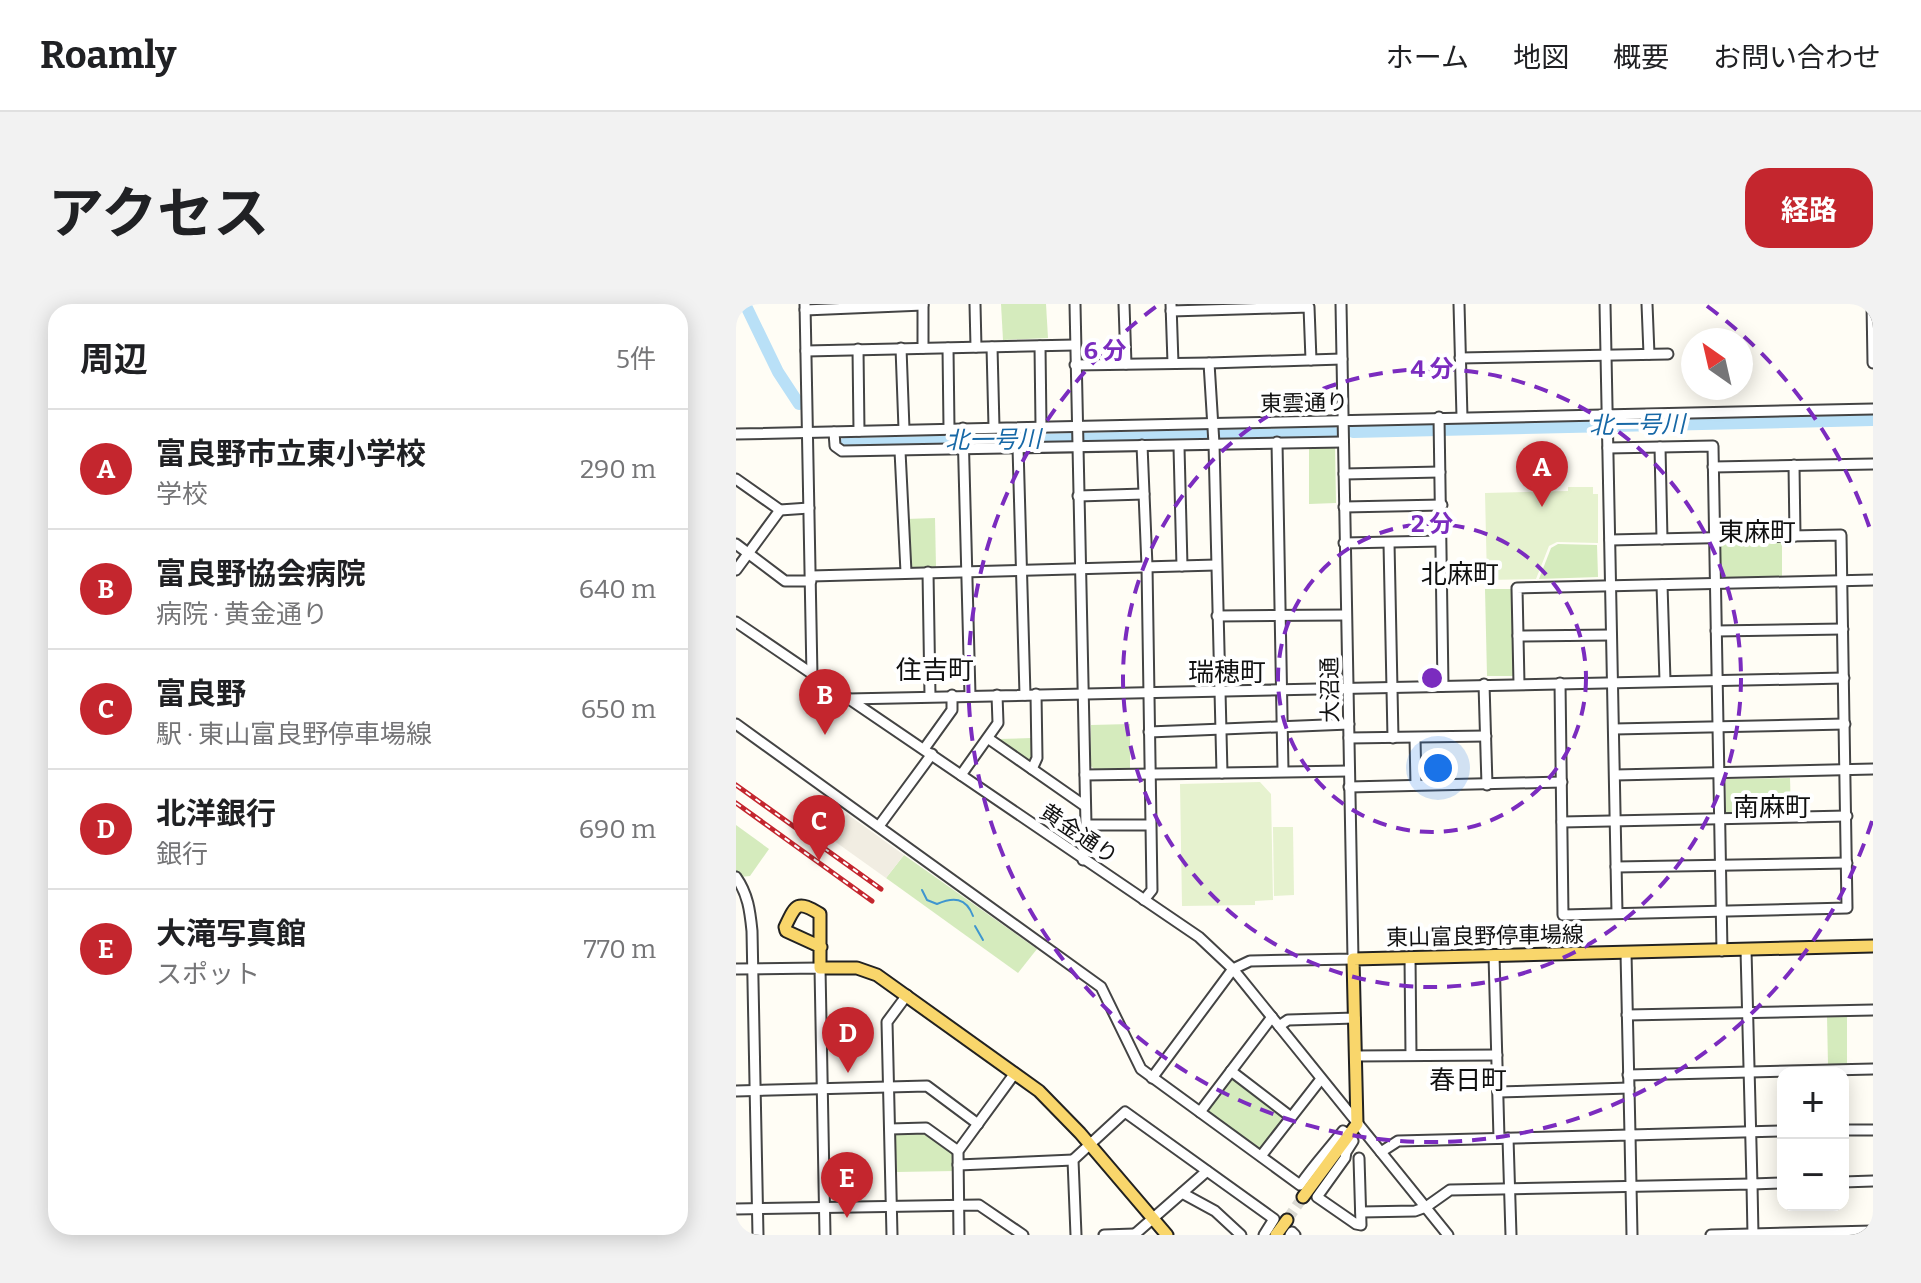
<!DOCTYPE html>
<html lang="ja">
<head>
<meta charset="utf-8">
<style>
  :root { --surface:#fff; --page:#f2f2f2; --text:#202124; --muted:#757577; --line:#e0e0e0; --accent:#c4262e }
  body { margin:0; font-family:Bitter,"Noto Sans JP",serif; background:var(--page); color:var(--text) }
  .controls { position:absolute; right:24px; bottom:24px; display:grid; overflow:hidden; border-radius:16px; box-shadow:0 4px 20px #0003 }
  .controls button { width:72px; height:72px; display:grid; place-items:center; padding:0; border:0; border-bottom:2px solid var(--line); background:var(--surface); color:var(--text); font:40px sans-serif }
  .compass { position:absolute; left:945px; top:24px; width:72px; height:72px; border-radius:50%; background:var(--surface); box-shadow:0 4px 20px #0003; rotate:326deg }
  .you { position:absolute; left:702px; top:464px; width:28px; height:28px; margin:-20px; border:6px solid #fff; border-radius:50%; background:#1a73e8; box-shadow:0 0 0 12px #1a73e833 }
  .badge { display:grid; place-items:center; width:52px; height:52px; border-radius:50%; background:var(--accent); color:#fff; font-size:26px; font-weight:700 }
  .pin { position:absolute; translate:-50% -66px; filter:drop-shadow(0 2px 4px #0008) }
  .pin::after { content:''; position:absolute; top:42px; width:28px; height:24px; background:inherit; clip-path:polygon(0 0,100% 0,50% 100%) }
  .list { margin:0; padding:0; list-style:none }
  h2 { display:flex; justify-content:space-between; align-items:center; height:104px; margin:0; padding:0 32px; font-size:34px }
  h2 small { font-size:26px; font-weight:400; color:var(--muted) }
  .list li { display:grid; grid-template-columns:52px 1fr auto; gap:24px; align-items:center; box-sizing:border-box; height:120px; padding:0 32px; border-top:2px solid var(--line) }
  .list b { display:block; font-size:30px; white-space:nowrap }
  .list p { margin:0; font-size:26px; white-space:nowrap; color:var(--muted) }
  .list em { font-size:26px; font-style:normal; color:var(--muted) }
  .map { position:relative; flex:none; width:1137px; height:931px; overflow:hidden; border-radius:24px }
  header { display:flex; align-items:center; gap:48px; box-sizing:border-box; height:112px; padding:0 40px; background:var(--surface); border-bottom:2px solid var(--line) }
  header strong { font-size:38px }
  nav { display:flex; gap:44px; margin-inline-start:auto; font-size:28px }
  .intro { display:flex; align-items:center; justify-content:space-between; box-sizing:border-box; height:192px; padding:0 48px }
  h1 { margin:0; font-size:56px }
  .button { padding:20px 36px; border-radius:24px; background:var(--accent); color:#fff; font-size:28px; font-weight:700 }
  main { display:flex; gap:48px; padding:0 48px }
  aside { flex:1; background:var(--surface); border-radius:24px; box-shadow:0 4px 20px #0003 }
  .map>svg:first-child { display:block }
  .green { fill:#d5ebbd }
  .pitch { fill:#e6f2cf }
  .plaza { fill:#f1ede2 }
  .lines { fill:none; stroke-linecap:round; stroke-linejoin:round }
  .stream { stroke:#3f96cf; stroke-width:2 }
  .river { stroke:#b9e0f7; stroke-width:12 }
  .major-tunnel { stroke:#dbdad3; stroke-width:11; stroke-dasharray:11 5.5; stroke-linecap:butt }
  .minor-casing { stroke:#444; stroke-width:13 }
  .major-casing { stroke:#222; stroke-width:15 }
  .minor { stroke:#fff; stroke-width:9 }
  .major { stroke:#f9d66b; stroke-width:11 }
  .rail-casing { stroke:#c4262e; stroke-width:5 }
  .rail { stroke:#fff; stroke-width:2; stroke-dasharray:6; stroke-linecap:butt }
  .ring { fill:none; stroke:#7b2cbf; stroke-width:4; stroke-dasharray:14 10 }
  .labels { text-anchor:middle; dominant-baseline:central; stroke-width:8; stroke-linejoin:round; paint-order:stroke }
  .street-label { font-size:22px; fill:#111; stroke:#fff }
  .water-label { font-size:24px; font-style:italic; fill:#1768a6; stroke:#fff }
  .quarter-label { font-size:26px; fill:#111; stroke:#fff }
  .centre { fill:#7b2cbf; stroke:#fff; stroke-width:4 }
  .ring-label { font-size:24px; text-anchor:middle; font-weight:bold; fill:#7b2cbf; stroke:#fff; stroke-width:8; stroke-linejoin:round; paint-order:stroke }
</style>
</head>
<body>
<header>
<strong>Roamly</strong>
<nav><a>ホーム</a><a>地図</a><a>概要</a><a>お問い合わせ</a></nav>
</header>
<div class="intro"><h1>アクセス</h1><a class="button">経路</a></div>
<main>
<aside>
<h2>周辺<small>5件</small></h2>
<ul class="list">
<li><span class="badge">A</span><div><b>富良野市立東小学校</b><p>学校</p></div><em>290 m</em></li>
<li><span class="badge">B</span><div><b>富良野協会病院</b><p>病院 · 黄金通り</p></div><em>640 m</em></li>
<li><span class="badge">C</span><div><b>富良野</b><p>駅 · 東山富良野停車場線</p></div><em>650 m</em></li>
<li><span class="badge">D</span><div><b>北洋銀行</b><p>銀行</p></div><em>690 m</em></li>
<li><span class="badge">E</span><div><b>大滝写真館</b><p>スポット</p></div><em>770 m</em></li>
</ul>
</aside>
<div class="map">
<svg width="1137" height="931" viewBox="0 0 1137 931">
  <rect width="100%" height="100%" fill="#fffdf5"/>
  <!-- green -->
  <g class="green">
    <path d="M 265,0 L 310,0 L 312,34 L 267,36 Z"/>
    <path d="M 599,141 L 600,199 L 573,200 L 573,142 Z"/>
    <path d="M 199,214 L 200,263 L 172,264 L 170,215 Z"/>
    <path d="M 1046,238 L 1046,274 L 983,275 L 983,239 Z"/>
    <path d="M 822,240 L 861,241 L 862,273 L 803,275 L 815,244 Z"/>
    <path d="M 749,285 L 777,285 L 778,372 L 751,372 Z"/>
    <path d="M 394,420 L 394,464 L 359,466 L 354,461 L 355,421 Z"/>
    <path d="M 296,434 L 297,454 L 291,457 L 263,435 Z"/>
    <path d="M 1054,474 L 1055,510 L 990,510 L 990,475 Z"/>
    <path d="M 0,521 L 33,545 L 14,572 L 4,573 L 0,568 Z"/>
    <path d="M 168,551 L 301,645 L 282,669 L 150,574 Z"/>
    <path d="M 1111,712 L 1111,760 L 1092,761 L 1091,712 Z"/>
    <path d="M 494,773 L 550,814 L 524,847 L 469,807 Z"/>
    <path d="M 188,828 L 218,847 L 219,867 L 161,868 L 159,831 Z"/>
  </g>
  <!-- pitch -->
  <g class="pitch">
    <path d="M 832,183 L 857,183 L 857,190 L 862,190 L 862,239 L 821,238 L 813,242 L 800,275 L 751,276 L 749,189 L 832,187 Z"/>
    <path d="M 524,478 L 535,490 L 537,596 L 519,597 L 519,601 L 446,602 L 444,480 Z"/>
    <path d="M 537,523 L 557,523 L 558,591 L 538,592 Z"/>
  </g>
  <!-- plaza -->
  <path class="plaza" d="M 111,510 L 168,551 L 150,574 L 94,534 Z"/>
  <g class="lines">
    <!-- stream -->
    <g class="stream">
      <path d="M 186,586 L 191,596 L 201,600 C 217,593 230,593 237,612"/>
      <path d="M 239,622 L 247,636"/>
    </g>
    <!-- river -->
    <g class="river">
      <path d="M 9,0 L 42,68 L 63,100"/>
      <path d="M 617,128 L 1137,116"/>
      <path d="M 108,140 L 598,129"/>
    </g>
    <!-- major-tunnel -->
    <path class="major-tunnel" d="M 551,916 L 567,893"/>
    <defs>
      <g id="minor">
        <path d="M 69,0 L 76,372"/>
        <path d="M 187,0 L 187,44"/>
        <path d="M 239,0 L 240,43"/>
        <path d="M 339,0 L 350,521 L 347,556"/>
        <path d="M 388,0 L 390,60"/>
        <path d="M 435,0 L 437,59"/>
        <path d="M 723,0 L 726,113"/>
        <path d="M 869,0 L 881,609"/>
        <path d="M 911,0 L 913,50"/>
        <path d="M 1136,0 L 1137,59"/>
        <path d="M 69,6 L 187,1"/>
        <path d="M 435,7 L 573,3 L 575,56"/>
        <path d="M 304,42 L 305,122"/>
        <path d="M 256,43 L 258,123"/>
        <path d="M 165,44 L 168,125"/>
        <path d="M 212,44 L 213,124"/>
        <path d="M 122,45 L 123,127"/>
        <path d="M 70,47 L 339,41"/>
        <path d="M 724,54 L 932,50"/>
        <path d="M 473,59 L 606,55"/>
        <path d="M 339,61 L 473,59 L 478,140 L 486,469"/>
        <path d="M 703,113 L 707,382"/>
        <path d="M 227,124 L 234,391"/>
        <path d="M 98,128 L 99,142 L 106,147 L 607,138"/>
        <path d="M 0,130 L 1137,105"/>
        <path d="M 541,138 L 547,466"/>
        <path d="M 406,141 L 411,262 L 416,586 L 408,596"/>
        <path d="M 282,143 L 289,391"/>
        <path d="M 443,143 L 446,262"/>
        <path d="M 924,143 L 926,235"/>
        <path d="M 872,144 L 977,142 L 986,647"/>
        <path d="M 164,147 L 170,268"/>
        <path d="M 1058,161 L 1059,232"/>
        <path d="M 977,163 L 1137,160"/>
        <path d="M 608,170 L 704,168"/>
        <path d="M 0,175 L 44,206 L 73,204"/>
        <path d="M 342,192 L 408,190"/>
        <path d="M 608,203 L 706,201"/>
        <path d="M 608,239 L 704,237"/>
        <path d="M 653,239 L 657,434"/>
        <path d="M 0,240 L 49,277 L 75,277"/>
        <path d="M 0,266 L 44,206"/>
        <path d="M 192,268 L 194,392"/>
        <path d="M 75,272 L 480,261"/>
        <path d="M 926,281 L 929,377"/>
        <path d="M 481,312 L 609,311"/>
        <path d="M 0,318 L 463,633 L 497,665 L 712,931"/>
        <path d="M 980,327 L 1107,325"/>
        <path d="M 782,332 L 875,331"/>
        <path d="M 824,379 L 827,611 L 1111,604 L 1105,231 L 874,236"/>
        <path d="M 748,380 L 751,481"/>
        <path d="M 783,380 L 781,284 L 1137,276"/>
        <path d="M 112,395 L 1108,374"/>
        <path d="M 0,420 L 365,683 L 405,765 L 564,881 C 578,861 592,846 607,827 L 613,831 L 617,837 L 610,848 L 609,854 L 581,893 L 620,920 L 625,921 L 623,854"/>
        <path d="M 878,425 L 1109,420"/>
        <path d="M 413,428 L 613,420"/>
        <path d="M 613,434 L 750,432"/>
        <path d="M 679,434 L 680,481"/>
        <path d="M 253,435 L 349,502"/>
        <path d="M 188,445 L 216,406 L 216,391"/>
        <path d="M 296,465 L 301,454 L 300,390"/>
        <path d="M 225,471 L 262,419 L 261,391"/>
        <path d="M 349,471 L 613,467"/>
        <path d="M 879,471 L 1137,465"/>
        <path d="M 613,483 L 826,478"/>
        <path d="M 826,518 L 1111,512"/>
        <path d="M 350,521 L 414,521"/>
        <path d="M 143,522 L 196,450"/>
        <path d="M 880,563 L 1111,559"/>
        <path d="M 0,573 C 12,590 14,607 16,627 L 22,931"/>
        <path d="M 1010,646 L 1016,880 L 1047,879"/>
        <path d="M 890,649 L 894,831 L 1047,827"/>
        <path d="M 758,651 L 763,834"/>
        <path d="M 674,653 L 675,751"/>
        <path d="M 0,665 L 84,664 L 89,931"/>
        <path d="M 891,711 L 1137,706"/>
        <path d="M 543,722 L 552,716 L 619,714"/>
        <path d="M 620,752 L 761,751"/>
        <path d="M 495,767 L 555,813"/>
        <path d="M 892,771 L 1137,765"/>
        <path d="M 416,774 L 497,665 L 514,657 L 617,655 L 605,0"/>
        <path d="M 0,787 L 191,782 L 242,820"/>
        <path d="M 762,788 L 893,784"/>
        <path d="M 464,808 L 536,713"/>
        <path d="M 154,825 L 190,824 L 222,847"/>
        <path d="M 1107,826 L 1137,826"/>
        <path d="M 772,834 L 775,931"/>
        <path d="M 645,848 L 662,837 L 894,831 L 896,931"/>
        <path d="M 525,852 L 585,775"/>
        <path d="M 222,861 L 337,856"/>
        <path d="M 1107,878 L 1137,877"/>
        <path d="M 446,889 L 479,907 L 505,931"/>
        <path d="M 0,905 L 243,901 L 287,931"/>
        <path d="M 625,908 L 679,907 L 690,903 L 714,886 L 1016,880 L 1017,931"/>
        <path d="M 156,931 L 151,718 L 171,691"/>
        <path d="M 223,931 L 222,847 L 279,769"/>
        <path d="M 340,931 L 337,856 L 389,808 L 538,915 L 528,931"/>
        <path d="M 368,931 L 398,930"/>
        <path d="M 398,931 L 471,867"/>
        <path d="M 554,931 L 556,928 L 559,931"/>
        <path d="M 975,931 L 1137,927"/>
      </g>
      <g id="major">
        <path d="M 85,643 L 50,627 L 49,623 C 60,600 61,596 84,610 L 84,664 L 121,664 L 141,671 L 303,787 L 344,829 L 431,931"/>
        <path d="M 567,893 L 621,820 L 617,655 L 1137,642"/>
        <path d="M 540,931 L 551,916"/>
      </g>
    </defs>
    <!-- minor casing -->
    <use href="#minor" class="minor-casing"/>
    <!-- major casing -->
    <use href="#major" class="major-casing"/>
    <!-- minor -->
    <use href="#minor" class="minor"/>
    <!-- major -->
    <use href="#major" class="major"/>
    <defs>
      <g id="rail">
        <path d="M 0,481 L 145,585"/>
        <path d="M 0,499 L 136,597"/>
      </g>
    </defs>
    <!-- rail casing -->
    <use href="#rail" class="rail-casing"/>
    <!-- rail -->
    <use href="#rail" class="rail"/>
  </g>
  <!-- distance rings -->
  <g class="ring">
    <circle cx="696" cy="374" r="154"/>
    <circle cx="696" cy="374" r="309"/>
    <path d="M1136 517A463 463 0 1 1 421 2M971 2A463 463 0 0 1 1136 231"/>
  </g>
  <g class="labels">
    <!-- street labels -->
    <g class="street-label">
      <text transform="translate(568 99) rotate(-1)">東雲通り</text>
      <text transform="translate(594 386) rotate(-91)">大沼通</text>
      <text transform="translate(343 530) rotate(34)">黄金通り</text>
      <text transform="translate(749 632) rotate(-1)">東山富良野停車場線</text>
    </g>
    <!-- water labels -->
    <g class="water-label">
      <text transform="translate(901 121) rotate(-1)">北一号川</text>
      <text transform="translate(257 136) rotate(-1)">北一号川</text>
    </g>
    <!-- quarter labels -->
    <g class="quarter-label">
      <text x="1021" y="228">東麻町</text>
      <text x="724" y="270">北麻町</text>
      <text x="199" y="366">住吉町</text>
      <text x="491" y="368">瑞穂町</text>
      <text x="1036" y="503">南麻町</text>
      <text x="732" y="776">春日町</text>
    </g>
  </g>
  <circle cx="696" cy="374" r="12" class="centre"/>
  <g class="ring-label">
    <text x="369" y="55">6 分</text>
    <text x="696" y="73">4 分</text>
    <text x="696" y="228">2 分</text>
  </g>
</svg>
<div class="controls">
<button>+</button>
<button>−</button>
</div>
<svg class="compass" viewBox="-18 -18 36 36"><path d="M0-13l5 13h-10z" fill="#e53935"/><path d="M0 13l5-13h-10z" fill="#757577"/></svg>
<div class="you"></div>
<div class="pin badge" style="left:806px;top:203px">A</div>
<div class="pin badge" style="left:89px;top:431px">B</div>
<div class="pin badge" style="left:83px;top:557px">C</div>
<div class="pin badge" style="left:112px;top:769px">D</div>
<div class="pin badge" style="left:111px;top:914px">E</div>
</div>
</main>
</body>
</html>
